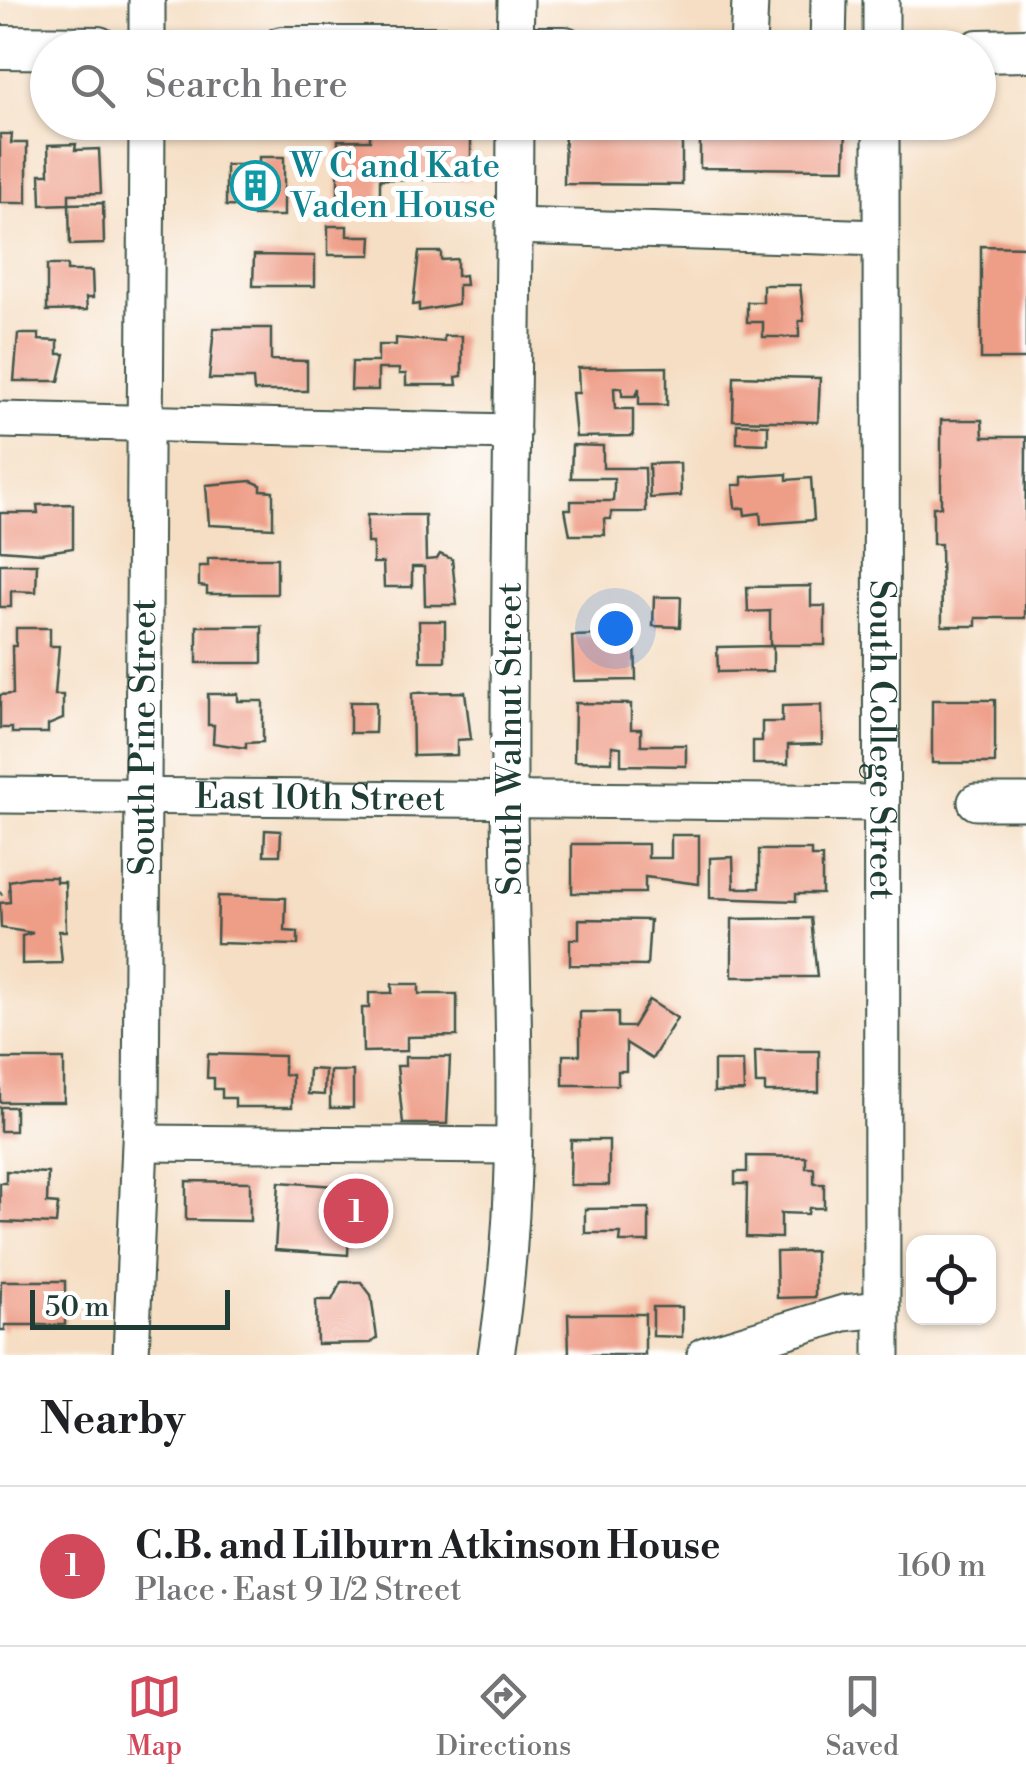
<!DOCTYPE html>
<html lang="en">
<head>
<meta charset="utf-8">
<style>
  :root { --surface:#fff; --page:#f6f6f6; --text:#202124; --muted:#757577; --line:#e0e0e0; --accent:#d1495b }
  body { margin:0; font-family:"Libre Bodoni",serif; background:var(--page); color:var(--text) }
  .controls { position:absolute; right:30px; bottom:30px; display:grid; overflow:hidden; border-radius:20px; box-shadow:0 2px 8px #0004 }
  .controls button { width:90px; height:90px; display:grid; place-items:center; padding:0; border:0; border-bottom:2px solid var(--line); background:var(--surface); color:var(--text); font:50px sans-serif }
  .scale { position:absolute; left:30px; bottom:25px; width:200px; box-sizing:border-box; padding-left:10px; border:5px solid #1f3d34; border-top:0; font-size:28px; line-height:35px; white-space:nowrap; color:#1f3d34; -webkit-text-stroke:8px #fff; paint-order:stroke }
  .you { position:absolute; left:615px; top:628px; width:35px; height:35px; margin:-25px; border:8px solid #fff; border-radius:50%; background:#1a73e8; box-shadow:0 0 0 15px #1a73e833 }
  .badge { display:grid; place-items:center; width:65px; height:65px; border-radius:50%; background:var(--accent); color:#fff; font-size:32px; font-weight:700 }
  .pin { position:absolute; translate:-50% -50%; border:5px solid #fff; box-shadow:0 2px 10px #0006 }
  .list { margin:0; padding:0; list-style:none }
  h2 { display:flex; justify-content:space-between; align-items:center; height:130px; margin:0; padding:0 40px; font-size:42px }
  h2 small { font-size:32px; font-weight:400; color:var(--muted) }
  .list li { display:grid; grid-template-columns:65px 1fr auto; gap:30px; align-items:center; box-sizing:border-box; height:160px; padding:0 40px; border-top:2px solid var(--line) }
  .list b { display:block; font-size:38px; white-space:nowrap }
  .list p { margin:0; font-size:32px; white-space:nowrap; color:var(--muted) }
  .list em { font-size:32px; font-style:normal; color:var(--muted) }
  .icon { flex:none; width:55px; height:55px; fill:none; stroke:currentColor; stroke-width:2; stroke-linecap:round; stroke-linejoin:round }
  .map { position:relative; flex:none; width:1026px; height:1355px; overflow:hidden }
  .search { position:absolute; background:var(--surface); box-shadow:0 2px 8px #0004; left:30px; right:30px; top:30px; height:110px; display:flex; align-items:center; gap:25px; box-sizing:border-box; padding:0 35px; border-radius:55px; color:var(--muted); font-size:38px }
  .sheet { height:290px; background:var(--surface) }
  nav { display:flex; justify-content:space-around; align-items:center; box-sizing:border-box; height:140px; border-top:2px solid var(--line); background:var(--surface); font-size:28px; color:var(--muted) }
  nav a { display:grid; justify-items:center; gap:5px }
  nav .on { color:var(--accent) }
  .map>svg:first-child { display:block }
  .building { fill:#ee9d87 }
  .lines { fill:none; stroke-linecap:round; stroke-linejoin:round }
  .minor-casing { stroke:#3f5549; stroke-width:39 }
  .major-casing { stroke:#3f5549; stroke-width:46 }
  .path { stroke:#3f5549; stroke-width:5; stroke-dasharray:2.5 8; stroke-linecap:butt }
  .minor { stroke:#fff; stroke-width:35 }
  .major { stroke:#fff; stroke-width:42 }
  .labels { text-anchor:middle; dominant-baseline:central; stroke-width:10; stroke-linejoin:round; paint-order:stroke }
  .culture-label { font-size:35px; fill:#0d838f; stroke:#fff; text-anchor:start }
  .street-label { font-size:35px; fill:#1f3d34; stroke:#fff }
</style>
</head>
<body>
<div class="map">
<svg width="1026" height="1355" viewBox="0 0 1026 1355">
  <rect width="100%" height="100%" fill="#fff"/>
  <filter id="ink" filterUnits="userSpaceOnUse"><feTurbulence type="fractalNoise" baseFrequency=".01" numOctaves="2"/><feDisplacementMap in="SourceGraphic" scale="20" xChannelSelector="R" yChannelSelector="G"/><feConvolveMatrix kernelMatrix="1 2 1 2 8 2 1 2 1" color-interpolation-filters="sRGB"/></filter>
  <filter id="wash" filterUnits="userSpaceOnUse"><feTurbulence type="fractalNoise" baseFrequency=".0048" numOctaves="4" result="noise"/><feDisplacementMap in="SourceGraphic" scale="40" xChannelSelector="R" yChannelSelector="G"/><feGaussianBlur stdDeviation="2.25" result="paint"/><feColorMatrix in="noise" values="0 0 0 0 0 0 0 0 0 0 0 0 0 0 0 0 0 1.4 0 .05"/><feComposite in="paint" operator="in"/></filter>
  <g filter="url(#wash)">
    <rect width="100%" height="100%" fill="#f5dec3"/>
    <g id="blocks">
      <!-- building -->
      <g class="building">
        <path d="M 370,122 L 471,122 L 471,180 L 380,179 L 380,210 L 338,210 L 338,140 L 370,140 Z"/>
        <path d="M 565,122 L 682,122 L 682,185 L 564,184 Z"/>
        <path d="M 700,122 L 846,122 L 845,169 L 700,168 Z"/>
        <path d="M 0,134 L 12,134 L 11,143 L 27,143 L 27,203 L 0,203 Z"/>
        <path d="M 76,144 L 75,150 L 99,149 L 101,193 L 69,194 L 69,204 L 41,205 L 40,174 L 49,174 L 48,145 Z"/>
        <path d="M 259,157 L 284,157 L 284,216 L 253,216 L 254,207 L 226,206 L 226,165 L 259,165 Z"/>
        <path d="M 103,203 L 104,244 L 70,245 L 69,204 Z"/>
        <path d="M 328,226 L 347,226 L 347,236 L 372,236 L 371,255 L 328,255 Z"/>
        <path d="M 981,246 L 1026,247 L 1026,359 L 981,359 Z"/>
        <path d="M 419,252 L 441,252 L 441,260 L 457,259 L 457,276 L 465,275 L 466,285 L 458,285 L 458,304 L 419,311 L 419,304 L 413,305 Z"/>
        <path d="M 254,255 L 315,256 L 315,286 L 253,286 Z"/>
        <path d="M 47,265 L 67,265 L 67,271 L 92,271 L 93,298 L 86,298 L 87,310 L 47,311 Z"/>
        <path d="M 763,285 L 800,285 L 804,321 L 799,321 L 799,337 L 763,337 L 763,322 L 747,322 L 747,302 L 763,302 Z"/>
        <path d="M 214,328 L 271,328 L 271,360 L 307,361 L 307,391 L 254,391 L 253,379 L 209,379 Z"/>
        <path d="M 18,334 L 39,334 L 39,340 L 58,341 L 58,354 L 65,354 L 59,381 L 14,381 Z"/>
        <path d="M 444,336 L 462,336 L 462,376 L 456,377 L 457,385 L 406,385 L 406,374 L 399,374 L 399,369 L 378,369 L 378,390 L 351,390 L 352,362 L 378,362 L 378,345 L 396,345 L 396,338 L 444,342 Z"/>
        <path d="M 667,367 L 667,405 L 639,405 L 639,388 L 636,396 L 622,396 L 622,388 L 614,388 L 615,409 L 633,409 L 633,436 L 576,437 L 572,393 L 579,393 L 578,368 Z"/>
        <path d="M 734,376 L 820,378 L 818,422 L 733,420 Z"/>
        <path d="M 941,420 L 982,420 L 983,437 L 1026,437 L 1025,618 L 976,618 L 976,626 L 942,626 L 941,544 L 933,544 L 933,507 L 941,507 Z"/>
        <path d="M 737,424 L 768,425 L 768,444 L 737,443 Z"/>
        <path d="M 572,445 L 603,446 L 603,468 L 645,468 L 646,512 L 611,512 L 611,519 L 604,519 L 605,535 L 570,535 L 565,509 L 571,509 L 571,501 L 613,501 L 614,487 L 614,478 L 571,478 Z"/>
        <path d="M 680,463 L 681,496 L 650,498 L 649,464 Z"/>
        <path d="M 787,474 L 787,480 L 811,478 L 814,520 L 761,524 L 760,513 L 745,515 L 744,508 L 735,508 L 733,485 L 742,485 L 742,477 Z"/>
        <path d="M 251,481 L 261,485 L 261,490 L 273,491 L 273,528 L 209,525 L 206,485 Z"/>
        <path d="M 73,504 L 73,548 L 41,553 L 0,550 L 0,513 L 38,513 L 37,505 Z"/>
        <path d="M 367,515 L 425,515 L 426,560 L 437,559 L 440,554 L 452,559 L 457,605 L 425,605 L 424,567 L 412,567 L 412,587 L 384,587 L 383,563 L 373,563 L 373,543 L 367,543 Z"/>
        <path d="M 208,558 L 277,558 L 277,594 L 207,594 L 207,587 L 199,586 L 199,566 L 208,566 Z"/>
        <path d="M 0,564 L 37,564 L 36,592 L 11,591 L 11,607 L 0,607 Z"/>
        <path d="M 811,586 L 811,606 L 825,606 L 825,645 L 770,645 L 770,611 L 748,612 L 747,587 Z"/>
        <path d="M 654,597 L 681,597 L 680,627 L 653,626 Z"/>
        <path d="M 419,621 L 445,621 L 445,661 L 420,661 Z"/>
        <rect x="197" y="626" width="65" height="37"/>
        <path d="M 16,628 L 50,628 L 50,646 L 59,646 L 55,695 L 63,695 L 63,719 L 48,725 L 48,733 L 12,733 L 12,728 L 0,728 L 0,695 L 13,694 L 12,646 L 16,646 Z"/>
        <path d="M 635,634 L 636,680 L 574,681 L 572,636 Z"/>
        <path d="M 773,646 L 773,671 L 718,672 L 717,647 Z"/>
        <path d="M 465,692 L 471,739 L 457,740 L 457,755 L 413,756 L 412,693 Z"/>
        <path d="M 208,694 L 238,694 L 238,701 L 263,701 L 263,742 L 246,743 L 246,748 L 213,743 L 214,725 L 208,725 Z"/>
        <rect x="932" y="700" width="63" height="63"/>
        <path d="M 350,702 L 376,702 L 375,733 L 350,733 Z"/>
        <path d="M 575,703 L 631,704 L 631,729 L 641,729 L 641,745 L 686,745 L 686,766 L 621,765 L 621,747 L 612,746 L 612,762 L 574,761 Z"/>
        <path d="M 821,705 L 822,744 L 788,745 L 788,764 L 753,764 L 753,741 L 762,741 L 762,722 L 782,722 L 782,706 Z"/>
        <path d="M 265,830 L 281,831 L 280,855 L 264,855 Z"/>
        <path d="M 671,835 L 699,835 L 699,884 L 645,877 L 645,893 L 572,893 L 572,844 L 648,844 L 648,858 L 671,858 Z"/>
        <path d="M 759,850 L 811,850 L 811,857 L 822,857 L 822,894 L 796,894 L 796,901 L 710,898 L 710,858 L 733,857 L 734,888 L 759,888 Z"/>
        <path d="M 29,877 L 56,877 L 56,882 L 65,882 L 66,931 L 59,931 L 62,963 L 22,964 L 22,936 L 33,933 L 1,928 L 0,903 L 10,902 L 9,881 Z"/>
        <path d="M 218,896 L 286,898 L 285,931 L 298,932 L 298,945 L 217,943 Z"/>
        <path d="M 811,918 L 817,977 L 732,977 L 732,919 Z"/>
        <path d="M 579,919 L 650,920 L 647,966 L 570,965 L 570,939 L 579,939 Z"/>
        <path d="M 392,984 L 419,984 L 419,994 L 457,994 L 457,1036 L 407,1037 L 407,1051 L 363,1052 L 362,1008 L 369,1008 L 369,993 L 392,993 Z"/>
        <path d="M 649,1000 L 677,1018 L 652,1059 L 626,1043 L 626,1071 L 618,1071 L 618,1085 L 563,1085 L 563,1055 L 580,1055 L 580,1012 L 618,1012 L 618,1027 L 633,1027 Z"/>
        <path d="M 755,1051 L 819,1051 L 819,1092 L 765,1092 L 765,1084 L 756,1084 Z"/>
        <path d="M 208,1054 L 284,1056 L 284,1075 L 292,1075 L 292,1107 L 235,1107 L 235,1098 L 222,1098 L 222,1089 L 214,1089 L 214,1078 L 207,1078 Z"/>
        <path d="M 405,1057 L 450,1057 L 447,1124 L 403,1124 L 397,1066 L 405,1066 Z"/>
        <rect x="0" y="1059" width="64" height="43"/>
        <path d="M 714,1061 L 743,1061 L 744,1091 L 714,1092 Z"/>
        <path d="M 309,1069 L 325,1070 L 324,1095 L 308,1094 Z"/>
        <rect x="330" y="1071" width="23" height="37"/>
        <rect x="0" y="1107" width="15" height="24"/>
        <path d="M 571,1140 L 609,1140 L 609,1185 L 570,1185 Z"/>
        <path d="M 747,1156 L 806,1157 L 806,1168 L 814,1168 L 814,1184 L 824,1184 L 824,1208 L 809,1208 L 808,1214 L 781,1213 L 781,1238 L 746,1237 L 747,1184 L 735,1184 L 735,1172 L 747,1172 Z"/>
        <path d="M 6,1171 L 48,1173 L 47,1203 L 58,1204 L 56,1224 L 0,1222 L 0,1183 L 6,1183 Z"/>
        <path d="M 186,1181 L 250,1182 L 250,1221 L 186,1220 Z"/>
        <path d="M 279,1182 L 363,1188 L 360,1228 L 349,1227 L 348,1255 L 275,1250 Z"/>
        <path d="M 649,1208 L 649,1242 L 620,1242 L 621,1233 L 585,1233 L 585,1209 Z"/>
        <path d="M 815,1251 L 815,1297 L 777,1298 L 776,1252 Z"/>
        <path d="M 1,1281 L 65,1281 L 65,1325 L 5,1325 L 5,1330 L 0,1330 Z"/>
        <path d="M 341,1282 L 361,1282 L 371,1295 L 377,1338 L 371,1343 L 317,1344 L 316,1300 L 332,1300 Z"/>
        <path d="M 653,1307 L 682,1307 L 682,1337 L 653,1336 Z"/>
        <path d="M 568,1314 L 645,1314 L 645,1355 L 569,1355 Z"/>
      </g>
    </g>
  </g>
  <g filter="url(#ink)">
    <use href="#blocks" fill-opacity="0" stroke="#3f5549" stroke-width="2.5"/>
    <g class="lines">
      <defs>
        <g id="minor">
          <path d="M 147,0 L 147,48"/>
          <path d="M 881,0 L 881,48"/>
          <path d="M 515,48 L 516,0"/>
          <path d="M 748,48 L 750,0"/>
          <path d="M 828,48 L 829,0"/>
          <path id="s1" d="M 881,122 L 882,1355"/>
          <path d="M 514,226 L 881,238"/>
          <path d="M 0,420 L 512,432"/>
          <path id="s2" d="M 0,795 L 879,803"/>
          <path d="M 976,802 L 1026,802"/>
          <path d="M 141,1143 L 512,1146"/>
          <path id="s3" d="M 131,1355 L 141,1120 L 147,122"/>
          <path d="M 496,1355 C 526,1174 510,986 509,803 C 508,577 514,349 515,122"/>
          <path d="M 705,1355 L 844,1313 L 882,1309"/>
        </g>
        <g id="major">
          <path d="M 0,47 L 98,48"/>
          <path d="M 282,48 L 565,48"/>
          <path d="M 978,51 L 1026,50"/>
        </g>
      </defs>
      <!-- minor casing -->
      <use href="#minor" class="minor-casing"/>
      <!-- major casing -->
      <use href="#major" class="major-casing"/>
      <!-- path -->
      <path class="path" d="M 0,894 L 10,888"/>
      <!-- minor -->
      <use href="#minor" class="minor"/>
      <!-- major -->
      <use href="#major" class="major"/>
    </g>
  </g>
  <!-- icons -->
  <defs>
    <symbol id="building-ring" viewBox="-11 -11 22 22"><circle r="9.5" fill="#fff" stroke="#0f9aa8" stroke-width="1.5"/><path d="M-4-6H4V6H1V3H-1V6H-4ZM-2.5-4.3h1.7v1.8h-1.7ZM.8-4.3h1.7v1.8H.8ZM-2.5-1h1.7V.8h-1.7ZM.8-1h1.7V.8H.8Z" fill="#0f9aa8"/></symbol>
  </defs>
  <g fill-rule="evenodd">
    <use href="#building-ring" x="228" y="158" width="55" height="55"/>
  </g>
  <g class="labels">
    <!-- culture labels -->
    <g class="culture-label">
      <text x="290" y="166">W C and Kate<tspan x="290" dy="40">Vaden House</tspan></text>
    </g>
    <!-- street labels -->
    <g class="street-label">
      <text stroke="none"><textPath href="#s3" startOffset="618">South Pine Street</textPath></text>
      <text transform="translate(510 739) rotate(-90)">South Walnut Street</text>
      <text stroke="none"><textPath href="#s1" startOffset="618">South College Street</textPath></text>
      <text stroke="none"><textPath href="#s2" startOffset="320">East 10th Street</textPath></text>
    </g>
  </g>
</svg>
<div class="controls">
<button><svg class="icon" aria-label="locate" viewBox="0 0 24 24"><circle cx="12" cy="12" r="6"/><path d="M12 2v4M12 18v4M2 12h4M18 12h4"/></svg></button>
</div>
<div class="scale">50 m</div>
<div class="you"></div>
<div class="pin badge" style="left:356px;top:1211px">1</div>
<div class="search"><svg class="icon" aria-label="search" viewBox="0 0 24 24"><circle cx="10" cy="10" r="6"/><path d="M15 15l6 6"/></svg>Search here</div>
</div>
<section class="sheet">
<h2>Nearby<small></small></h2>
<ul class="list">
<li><span class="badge">1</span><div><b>C.B. and Lilburn Atkinson House</b><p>Place · East 9 1/2 Street</p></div><em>160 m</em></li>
</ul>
</section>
<nav>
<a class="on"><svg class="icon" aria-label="map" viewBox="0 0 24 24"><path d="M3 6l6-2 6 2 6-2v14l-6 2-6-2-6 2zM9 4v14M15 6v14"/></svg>Map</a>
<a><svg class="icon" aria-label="directions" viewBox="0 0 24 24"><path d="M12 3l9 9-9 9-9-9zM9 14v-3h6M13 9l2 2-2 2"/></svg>Directions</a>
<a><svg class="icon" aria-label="saved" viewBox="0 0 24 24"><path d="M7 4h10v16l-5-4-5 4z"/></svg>Saved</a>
</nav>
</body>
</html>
